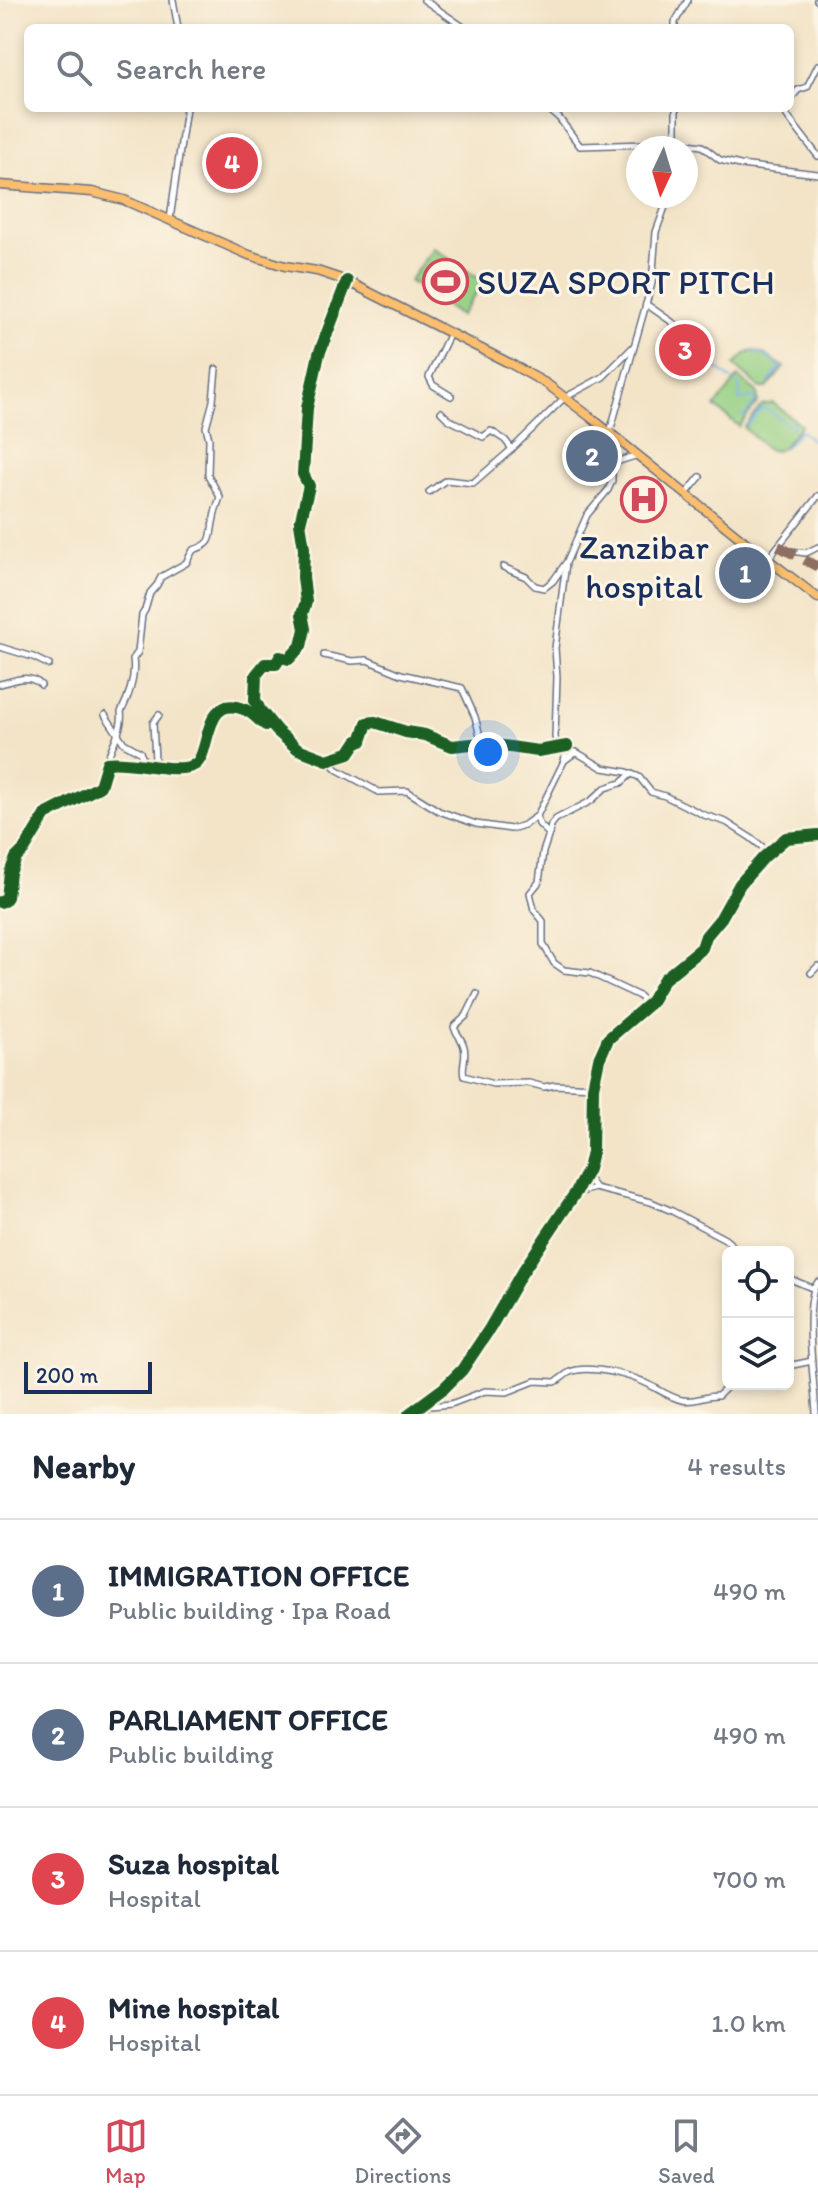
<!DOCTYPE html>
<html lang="en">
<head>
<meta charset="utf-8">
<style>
  :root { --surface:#fff; --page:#f6f6f7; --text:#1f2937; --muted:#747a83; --line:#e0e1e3; --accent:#d1495b }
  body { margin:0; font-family:Itim,sans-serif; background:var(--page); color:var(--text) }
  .controls { position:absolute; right:24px; bottom:24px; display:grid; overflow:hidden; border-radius:12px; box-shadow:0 4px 12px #0003 }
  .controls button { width:72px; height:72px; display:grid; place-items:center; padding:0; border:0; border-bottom:2px solid var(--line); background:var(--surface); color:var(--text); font:40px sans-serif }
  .compass { position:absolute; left:626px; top:136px; width:72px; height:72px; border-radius:50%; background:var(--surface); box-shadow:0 4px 12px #0003; rotate:184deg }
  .scale { position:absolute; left:24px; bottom:20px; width:128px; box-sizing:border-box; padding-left:8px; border:4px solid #1b2f5e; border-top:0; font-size:22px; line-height:28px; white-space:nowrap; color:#1b2f5e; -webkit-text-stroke:6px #fcf5e5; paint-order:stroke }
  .you { position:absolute; left:488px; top:752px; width:28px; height:28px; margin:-20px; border:6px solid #fff; border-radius:50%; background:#1a73e8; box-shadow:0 0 0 12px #1a73e833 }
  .badge { display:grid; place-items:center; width:52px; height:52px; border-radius:50%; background:var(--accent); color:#fff; font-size:26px; font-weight:700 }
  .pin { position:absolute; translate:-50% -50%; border:4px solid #fff; box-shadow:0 2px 8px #0006 }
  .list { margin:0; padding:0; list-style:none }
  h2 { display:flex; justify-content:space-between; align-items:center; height:104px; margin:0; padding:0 32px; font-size:34px }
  h2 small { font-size:26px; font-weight:400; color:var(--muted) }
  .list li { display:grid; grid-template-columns:52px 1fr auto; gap:24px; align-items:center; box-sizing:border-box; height:144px; padding:0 32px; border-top:2px solid var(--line) }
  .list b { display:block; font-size:30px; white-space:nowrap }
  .list p { margin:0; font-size:26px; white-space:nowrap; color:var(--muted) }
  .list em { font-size:26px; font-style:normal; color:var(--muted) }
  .icon { flex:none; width:44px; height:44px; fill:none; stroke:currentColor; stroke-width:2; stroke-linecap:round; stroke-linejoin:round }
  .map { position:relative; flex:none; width:818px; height:1414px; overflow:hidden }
  .search { position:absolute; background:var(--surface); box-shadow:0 4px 12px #0003; left:24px; right:24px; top:24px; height:88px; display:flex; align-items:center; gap:20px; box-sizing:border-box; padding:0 28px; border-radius:12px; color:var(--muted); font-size:30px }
  .sheet { height:680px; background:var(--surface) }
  nav { display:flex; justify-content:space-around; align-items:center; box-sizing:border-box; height:112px; border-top:2px solid var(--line); background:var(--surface); font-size:22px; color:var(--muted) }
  nav a { display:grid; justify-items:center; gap:4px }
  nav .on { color:var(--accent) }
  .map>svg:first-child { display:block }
  .green { fill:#97d084; stroke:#598071; stroke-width:2 }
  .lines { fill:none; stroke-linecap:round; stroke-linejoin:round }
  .stream { stroke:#77b0e7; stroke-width:2 }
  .minor-casing { stroke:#676e83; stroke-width:8 }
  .primary-casing { stroke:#676e83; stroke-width:11 }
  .minor { stroke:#fff; stroke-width:5 }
  .primary { stroke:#fabe6e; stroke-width:8 }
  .quiet { stroke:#8d6e63; stroke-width:10; stroke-dasharray:20 10; stroke-linecap:butt }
  .cycleway-casing { stroke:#fcf5e5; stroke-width:17 }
  .cycleway { stroke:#1b5e20; stroke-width:12 }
  .labels { text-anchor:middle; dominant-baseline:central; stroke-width:6; stroke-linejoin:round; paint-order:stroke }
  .poi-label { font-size:34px; fill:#1b2f5e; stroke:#fcf5e5; text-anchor:start }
</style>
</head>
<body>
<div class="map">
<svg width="818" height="1414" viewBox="0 0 818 1414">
  <rect width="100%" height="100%" fill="#fcf5e5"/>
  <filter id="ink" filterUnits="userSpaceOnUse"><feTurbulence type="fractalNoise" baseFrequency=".0125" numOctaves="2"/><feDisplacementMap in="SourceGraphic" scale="16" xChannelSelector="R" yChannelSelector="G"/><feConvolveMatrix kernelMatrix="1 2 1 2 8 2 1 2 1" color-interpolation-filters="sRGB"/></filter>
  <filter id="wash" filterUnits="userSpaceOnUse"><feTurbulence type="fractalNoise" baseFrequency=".006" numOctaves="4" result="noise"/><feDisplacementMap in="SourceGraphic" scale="32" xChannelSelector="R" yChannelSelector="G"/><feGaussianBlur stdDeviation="1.8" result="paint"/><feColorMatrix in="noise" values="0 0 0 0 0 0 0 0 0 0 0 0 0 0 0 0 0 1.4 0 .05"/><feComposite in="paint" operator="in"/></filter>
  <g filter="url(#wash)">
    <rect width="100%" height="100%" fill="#f3e4c8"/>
    <!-- green -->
    <g class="green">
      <path d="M 433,248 L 484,282 L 460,316 L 409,281 Z"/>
      <path d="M 753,351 L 765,355 L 784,367 L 767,388 L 760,388 L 734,365 L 745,354 Z"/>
      <path d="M 738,377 L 757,392 L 758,402 L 739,426 L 715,407 Z"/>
      <path d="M 773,403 L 801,425 L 783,447 L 776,451 L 767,449 L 744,428 L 762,405 Z"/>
    </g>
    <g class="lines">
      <!-- stream -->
      <g class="stream">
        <path d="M 752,352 L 764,355 L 781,367 L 768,383"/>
        <path d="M 706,360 L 732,380"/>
        <path d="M 736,383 L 740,386 L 739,400 L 754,398 L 755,402 L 746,414 L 741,416"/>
        <path d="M 748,425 L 762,409 L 767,409 L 792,428 L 794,424 L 791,421"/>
        <path d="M 785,447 L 800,430 L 818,445"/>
      </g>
    </g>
  </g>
  <g filter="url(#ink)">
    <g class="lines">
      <defs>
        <g id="minor">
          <path d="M 173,0 L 178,28"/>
          <path d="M 424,0 L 465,28"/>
          <path d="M 817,0 L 818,1"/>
          <path d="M 675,28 L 675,22 L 688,0"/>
          <path d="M 790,100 L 798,90 L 807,87 L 818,65"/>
          <path d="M 547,108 L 559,118 L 580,146 L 681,143 L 702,146 L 720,160 L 740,165 L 818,174"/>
          <path d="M 676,108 L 676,148"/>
          <path d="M 786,108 L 787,116 L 818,156"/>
          <path d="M 170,219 L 186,108"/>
          <path d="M 347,282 L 319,354 L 307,408 L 303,474 L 309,486 L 300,523 L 304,548 L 303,577 L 306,602 L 302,614 L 305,629 L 301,646 L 289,659 L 280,657 L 276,664 L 265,664 L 256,675 L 255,700 L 260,710 L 277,731 L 298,749 L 327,760 L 349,753 L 357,741 L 361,741 L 367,723 L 375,722 L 406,732 L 425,735 L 452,746 L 482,743 L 538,751 L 567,746"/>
          <path d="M 646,304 L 695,338"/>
          <path d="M 450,333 L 429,377 L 433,385 L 451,396"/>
          <path d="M 441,412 L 448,419 L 483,437 L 491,431 L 505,440 L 512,449"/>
          <path d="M 610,432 L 652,283 L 656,232 L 669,196"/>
          <path d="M 638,455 L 616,462 L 612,469 L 612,481 L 608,490 L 587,515 L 566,563 L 555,648 L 557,677 L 555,737 L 557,747 L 567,746 L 564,761 L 537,816 L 539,824 L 549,834 L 543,852 L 539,882 L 530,893 L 534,910 L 543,921 L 543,944 L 554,963 L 564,970 L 590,973 L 639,996 L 643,1000 L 646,1007"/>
          <path d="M 429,492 L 446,480 L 473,483 L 512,449 L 564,398 L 603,377 L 634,346"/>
          <path d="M 686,494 L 700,477"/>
          <path d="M 791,551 L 806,553 L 818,547"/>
          <path d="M 768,559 L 818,496"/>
          <path d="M 503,567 L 526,577 L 535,586 L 544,588 L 553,581 L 565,564"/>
          <path d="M 0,647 L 33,657 L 49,665"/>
          <path d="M 324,655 L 352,661 L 367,660 L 401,674 L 462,688 L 475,717 L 482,743"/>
          <path d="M 0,684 C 14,681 29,673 41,685"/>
          <path d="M 105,715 L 124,743 L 140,752 L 145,764"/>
          <path d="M 327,760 L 338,770 L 379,792 L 407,791 L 439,811 L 476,824 L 511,829 L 524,825 L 537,816"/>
          <path d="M 565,760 L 576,752 L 603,768 L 627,772 L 639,777 L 651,792 L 665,796 L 704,815 L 726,822 L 751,838 L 765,849 L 774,847"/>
          <path d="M 107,761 C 111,745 124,728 121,712 C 129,696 136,678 133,659 L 138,652 L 142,615 L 145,610 L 150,593 L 157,585 L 161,577 L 186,563 L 193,550 C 216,543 209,537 214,518 C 215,510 218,504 220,497 L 208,475 L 209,439 L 206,427 L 213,401 L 216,369"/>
          <path d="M 154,765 L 155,760 L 153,723 L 159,715"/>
          <path d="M 549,834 L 551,825 L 556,819 L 591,801 L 605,788 L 621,783 L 631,774"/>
          <path d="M 0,902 L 4,901 L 7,897 L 10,873 L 16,858 L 24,850 L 45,815 L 95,789 L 100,786 L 107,763 C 131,759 174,775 194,765 C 212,757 200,691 245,709 C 256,714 265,724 276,731"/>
          <path d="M 811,973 L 818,966"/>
          <path d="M 477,994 L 466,1016 L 454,1027 C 456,1034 462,1038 464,1047 C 467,1057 461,1067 464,1076 L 493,1084 L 529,1083 L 544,1087 L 555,1085 L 593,1087"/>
          <path d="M 585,1174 L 595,1188 L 651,1202 L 672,1211 L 725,1239 L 740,1252"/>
          <path d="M 575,1194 L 595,1188"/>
          <path d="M 788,1278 L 812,1288"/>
          <path d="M 788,1366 L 812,1361"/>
          <path d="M 421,1407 L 451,1404 L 485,1391 L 507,1392 L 535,1381 L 555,1382 C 560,1380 564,1375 570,1372 C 588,1364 631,1375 648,1384 C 658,1389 671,1398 682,1400 C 695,1403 705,1395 718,1396 L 730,1384"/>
          <path d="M 409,1414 L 444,1388 L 462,1370 L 490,1328 L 521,1274 L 576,1192 L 588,1169 L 592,1152 L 593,1087 L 599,1059 L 608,1039 L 650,1003 L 664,979 L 702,948 L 706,936 L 721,918 L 740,884 L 764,857 L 786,838 L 818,835"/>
          <path d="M 816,1414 C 815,1387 802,1300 818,1282"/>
        </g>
        <path id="primary" d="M 0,185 L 92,192 L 124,200 L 249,255 L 285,266 L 317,271 L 347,281 L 511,364 L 547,384 L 589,416 L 744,541 L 818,598"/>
      </defs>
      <!-- minor casing -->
      <use href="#minor" class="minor-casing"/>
      <!-- primary casing -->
      <use href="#primary" class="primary-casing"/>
      <!-- minor -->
      <use href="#minor" class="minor"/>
      <!-- primary -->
      <use href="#primary" class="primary"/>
      <!-- quiet -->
      <path class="quiet" d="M 778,546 L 818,567"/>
      <defs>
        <g id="cycleway">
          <path d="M 347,281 L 319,354 L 307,408 L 303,474 L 309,486 L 300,523 L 304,548 L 303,577 L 306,602 L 302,614 L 305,629 L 301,646 L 289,659 L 280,657 L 276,664 L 265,664 L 256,675 L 255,700 L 260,710 L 277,731 L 298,749 L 327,760 L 349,753 L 357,741 L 361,741 L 367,723 L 375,722 L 406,732 L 425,735 L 452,746 L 482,743 L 538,751 L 567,746"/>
          <path d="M 0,902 L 4,901 L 7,897 L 10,873 L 16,858 L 24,850 L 45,815 L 95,789 L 100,786 L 107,763 C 130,759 176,775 194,765 C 212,757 201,690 246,710 C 254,714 259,721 266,725"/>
          <path d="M 409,1414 L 444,1388 L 462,1370 L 490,1328 L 521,1274 L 576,1192 L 588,1169 L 592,1152 L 593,1087 L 599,1059 L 608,1039 L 650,1003 L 664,979 L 702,948 L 706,936 L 721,918 L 740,884 L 764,857 L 786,838 L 818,835"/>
        </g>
      </defs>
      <!-- cycleway casing -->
      <use href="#cycleway" class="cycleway-casing"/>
      <!-- cycleway -->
      <use href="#cycleway" class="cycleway"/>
    </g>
  </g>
  <!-- icons -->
  <defs>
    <symbol id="stadium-ring" viewBox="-11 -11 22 22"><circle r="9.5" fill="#fcf5e5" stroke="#d1495b" stroke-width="1.5"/><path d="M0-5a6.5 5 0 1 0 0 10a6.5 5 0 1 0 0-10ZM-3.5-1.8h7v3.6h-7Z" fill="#d1495b"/></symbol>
    <symbol id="hospital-ring" viewBox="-11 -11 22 22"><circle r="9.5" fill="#fcf5e5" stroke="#d1495b" stroke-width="1.5"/><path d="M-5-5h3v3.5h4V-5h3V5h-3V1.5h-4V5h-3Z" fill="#d1495b"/></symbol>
  </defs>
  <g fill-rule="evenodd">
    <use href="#stadium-ring" x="420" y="256" width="51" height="51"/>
    <use href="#hospital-ring" x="618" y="474" width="51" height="51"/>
  </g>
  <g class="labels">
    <!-- poi labels -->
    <g class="poi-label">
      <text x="477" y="282">SUZA SPORT PITCH</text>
      <text x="644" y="547" text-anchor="middle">Zanzibar<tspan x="644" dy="39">hospital</tspan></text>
    </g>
  </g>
</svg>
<div class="controls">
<button><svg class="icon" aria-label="locate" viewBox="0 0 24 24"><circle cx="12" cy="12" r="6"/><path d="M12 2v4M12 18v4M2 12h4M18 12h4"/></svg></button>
<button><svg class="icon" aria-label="layers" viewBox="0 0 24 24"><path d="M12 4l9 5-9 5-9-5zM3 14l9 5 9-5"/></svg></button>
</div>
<svg class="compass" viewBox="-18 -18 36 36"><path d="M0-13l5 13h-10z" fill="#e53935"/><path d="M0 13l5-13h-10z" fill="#747a83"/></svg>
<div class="scale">200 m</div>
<div class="you"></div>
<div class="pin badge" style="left:745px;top:573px;background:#5c6f8a">1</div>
<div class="pin badge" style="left:592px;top:456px;background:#5c6f8a">2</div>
<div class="pin badge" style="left:685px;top:350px;background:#e0444e">3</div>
<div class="pin badge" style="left:232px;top:163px;background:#e0444e">4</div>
<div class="search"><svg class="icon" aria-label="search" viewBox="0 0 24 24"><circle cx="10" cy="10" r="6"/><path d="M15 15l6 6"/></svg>Search here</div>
</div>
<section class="sheet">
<h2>Nearby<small>4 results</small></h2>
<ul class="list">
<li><span class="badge" style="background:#5c6f8a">1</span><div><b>IMMIGRATION OFFICE</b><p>Public building · Ipa Road</p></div><em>490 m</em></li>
<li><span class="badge" style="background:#5c6f8a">2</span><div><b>PARLIAMENT OFFICE</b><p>Public building</p></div><em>490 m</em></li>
<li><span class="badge" style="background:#e0444e">3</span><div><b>Suza hospital</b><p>Hospital</p></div><em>700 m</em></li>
<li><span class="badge" style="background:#e0444e">4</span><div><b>Mine hospital</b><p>Hospital</p></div><em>1.0 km</em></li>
</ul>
</section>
<nav>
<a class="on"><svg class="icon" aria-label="map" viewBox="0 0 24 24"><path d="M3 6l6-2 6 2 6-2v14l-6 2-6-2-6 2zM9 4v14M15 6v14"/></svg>Map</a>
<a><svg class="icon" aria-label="directions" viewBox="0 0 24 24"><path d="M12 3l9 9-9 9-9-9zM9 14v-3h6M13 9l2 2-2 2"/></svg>Directions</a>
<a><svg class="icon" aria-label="saved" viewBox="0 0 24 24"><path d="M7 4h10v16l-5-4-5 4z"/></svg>Saved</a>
</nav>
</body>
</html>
